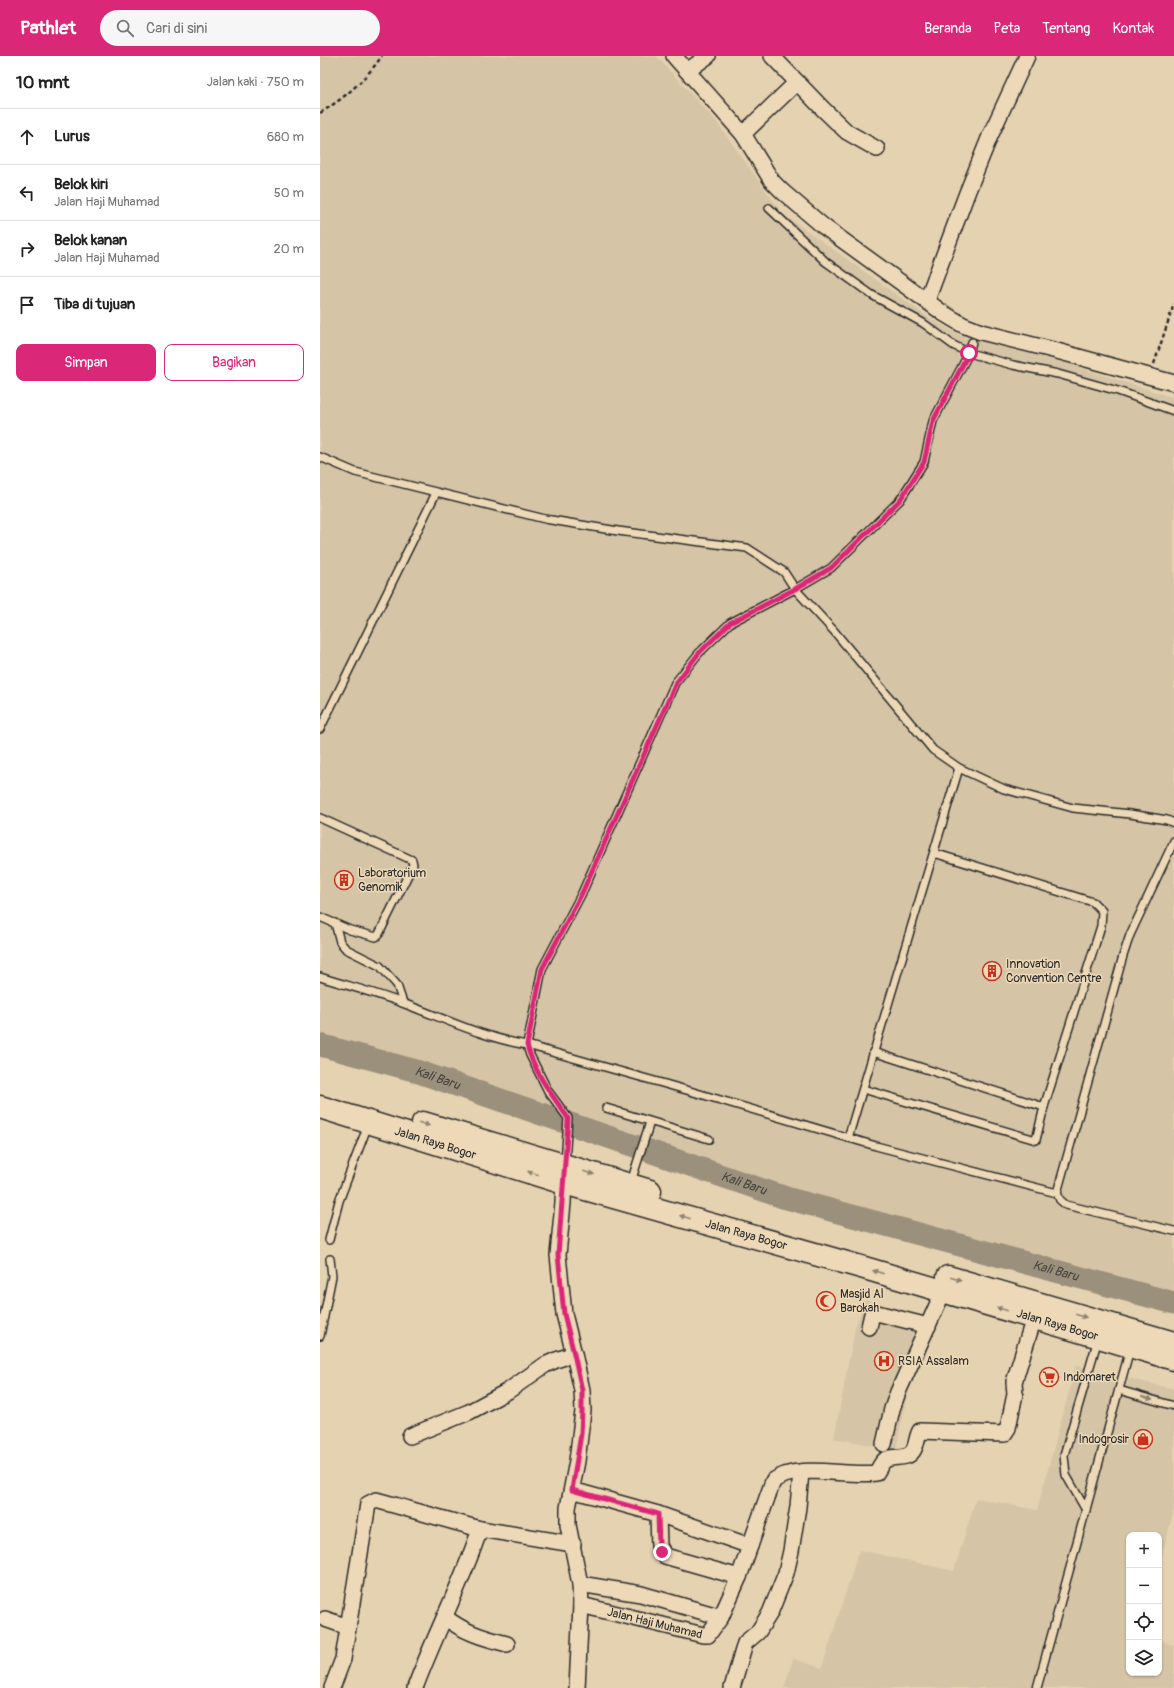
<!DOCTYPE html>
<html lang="id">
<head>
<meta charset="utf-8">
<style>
  :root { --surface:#fff; --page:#f6f6f6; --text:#222; --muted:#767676; --line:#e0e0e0; --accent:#db2777 }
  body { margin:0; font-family:Pangolin,sans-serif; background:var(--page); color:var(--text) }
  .controls { position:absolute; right:12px; bottom:12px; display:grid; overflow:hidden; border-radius:8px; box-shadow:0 1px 3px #0004 }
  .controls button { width:36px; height:36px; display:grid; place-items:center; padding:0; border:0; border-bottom:1px solid var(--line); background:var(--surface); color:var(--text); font:20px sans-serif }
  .stop { position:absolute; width:12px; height:12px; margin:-9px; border:3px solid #db2777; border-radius:50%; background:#fff }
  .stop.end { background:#db2777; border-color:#fff; box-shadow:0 1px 4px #0008 }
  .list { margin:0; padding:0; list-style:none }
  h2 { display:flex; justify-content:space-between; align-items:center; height:52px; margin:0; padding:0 16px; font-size:17px }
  h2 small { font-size:13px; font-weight:400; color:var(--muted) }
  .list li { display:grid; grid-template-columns:26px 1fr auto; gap:12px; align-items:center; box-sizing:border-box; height:56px; padding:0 16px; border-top:1px solid var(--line) }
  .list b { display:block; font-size:15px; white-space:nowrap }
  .list p { margin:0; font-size:13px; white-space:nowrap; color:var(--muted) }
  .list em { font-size:13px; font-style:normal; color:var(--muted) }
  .actions { display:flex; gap:8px; padding:12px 16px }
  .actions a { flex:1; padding:9px 0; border:1px solid var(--accent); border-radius:8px; text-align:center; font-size:14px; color:var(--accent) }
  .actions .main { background:var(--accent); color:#fff }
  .icon { flex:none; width:22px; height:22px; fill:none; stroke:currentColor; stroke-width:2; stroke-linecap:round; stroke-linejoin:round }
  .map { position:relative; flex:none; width:854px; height:1632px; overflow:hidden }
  header { display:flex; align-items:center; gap:24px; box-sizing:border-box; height:56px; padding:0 20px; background:var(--accent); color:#fff }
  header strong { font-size:19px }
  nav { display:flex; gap:22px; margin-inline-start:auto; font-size:14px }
  .search { width:280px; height:36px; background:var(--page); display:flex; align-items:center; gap:10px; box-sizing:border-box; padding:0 14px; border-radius:22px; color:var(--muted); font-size:15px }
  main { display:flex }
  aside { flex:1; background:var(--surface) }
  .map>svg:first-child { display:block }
  .built { fill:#d5c4a6 }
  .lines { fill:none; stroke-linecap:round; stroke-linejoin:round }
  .river { stroke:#9b907c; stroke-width:23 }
  .lane-casing { stroke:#2b2b2b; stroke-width:10 }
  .street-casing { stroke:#2b2b2b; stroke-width:18 }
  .highway-casing { stroke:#2b2b2b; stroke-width:25 }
  .path { stroke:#2b2b2b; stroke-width:2.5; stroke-dasharray:4 3; stroke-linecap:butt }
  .lane { stroke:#edd9b7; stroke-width:7 }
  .street { stroke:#edd9b7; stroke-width:15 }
  .highway { stroke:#edd9b7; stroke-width:22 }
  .oneway { fill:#8c8271 }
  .route { stroke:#db2777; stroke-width:5 }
  .labels { text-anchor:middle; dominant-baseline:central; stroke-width:3; stroke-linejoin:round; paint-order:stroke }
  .poi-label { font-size:12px; fill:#2b2b2b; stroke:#edd9b7; text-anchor:start }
  .street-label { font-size:12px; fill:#2b2b2b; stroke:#edd9b7 }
  .water-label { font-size:13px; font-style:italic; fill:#47443f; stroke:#edd9b7 }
</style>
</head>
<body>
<header>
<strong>Pathlet</strong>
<div class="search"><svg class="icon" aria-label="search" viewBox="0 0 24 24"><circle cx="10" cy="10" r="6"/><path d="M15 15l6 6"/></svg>Cari di sini</div>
<nav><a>Beranda</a><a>Peta</a><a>Tentang</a><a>Kontak</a></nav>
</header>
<main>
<aside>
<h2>10 mnt<small>Jalan kaki · 750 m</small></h2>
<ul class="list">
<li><svg class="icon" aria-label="ahead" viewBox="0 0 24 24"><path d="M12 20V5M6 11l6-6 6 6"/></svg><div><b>Lurus</b></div><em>680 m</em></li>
<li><svg class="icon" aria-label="left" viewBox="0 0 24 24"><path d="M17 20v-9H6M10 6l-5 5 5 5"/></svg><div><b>Belok kiri</b><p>Jalan Haji Muhamad</p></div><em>50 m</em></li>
<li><svg class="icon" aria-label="right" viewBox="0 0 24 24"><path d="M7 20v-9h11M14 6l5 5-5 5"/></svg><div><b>Belok kanan</b><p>Jalan Haji Muhamad</p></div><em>20 m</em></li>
<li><svg class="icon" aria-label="arrive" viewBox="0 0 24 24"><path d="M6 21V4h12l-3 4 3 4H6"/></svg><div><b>Tiba di tujuan</b></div></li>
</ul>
<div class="actions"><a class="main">Simpan</a><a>Bagikan</a></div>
</aside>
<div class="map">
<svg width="854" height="1632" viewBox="0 0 854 1632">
  <rect width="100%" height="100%" fill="#e5d2b1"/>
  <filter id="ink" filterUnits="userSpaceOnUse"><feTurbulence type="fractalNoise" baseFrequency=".025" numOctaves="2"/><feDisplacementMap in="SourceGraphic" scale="8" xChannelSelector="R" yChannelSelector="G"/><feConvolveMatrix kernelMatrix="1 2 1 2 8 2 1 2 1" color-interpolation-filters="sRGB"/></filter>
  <g filter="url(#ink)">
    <!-- built -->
    <g class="built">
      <path d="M 0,0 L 336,0 L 395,64 L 462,157 L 608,261 L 641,280 L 748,308 L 854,342 L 854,1246 L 0,996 Z"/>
      <path d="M 545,1244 L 614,1267 L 587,1338 L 576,1394 L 514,1382 L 535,1272 Z"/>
      <path d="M 756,1310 L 854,1333 L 854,1453 L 839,1512 L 839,1479 L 809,1479 L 809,1617 L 839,1617 L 839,1583 L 854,1590 L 854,1632 L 464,1632 L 473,1603 L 502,1612 L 539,1494 L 634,1515 L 656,1442 L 717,1454 Z"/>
    </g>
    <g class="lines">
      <!-- river -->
      <path class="river" id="s1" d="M 0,989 L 93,1014 L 466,1142 L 854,1247"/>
      <defs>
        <g id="lane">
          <path d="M 449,152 L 506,206 L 552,239 L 603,267 L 633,289 L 649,297 L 693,309 L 738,318 L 798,335 L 854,355"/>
          <path d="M 0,401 L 35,416 L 225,463 L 298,475 L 427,492 L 464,516 L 475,533 L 514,575 L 613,694 L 639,712 L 684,733 L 753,752 L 810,758 L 847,764 L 854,767"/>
          <path d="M 0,673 L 116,437"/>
          <path d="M 0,762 L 92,804 L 93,809 L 59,878 L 56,881 L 30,874 L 0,861"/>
          <path d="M 854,785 L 810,879 L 803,900 L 737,1137 L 740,1144 L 746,1149 L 854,1175"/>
          <path d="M 15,867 L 20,886 L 26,893 L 60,910 L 77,929 L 83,947"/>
          <path d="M 0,921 C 28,930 57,937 85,948 C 125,963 164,982 207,989 L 370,1035 L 556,1090 L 737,1137"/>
          <path d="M 553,996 L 724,1051"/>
          <path d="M 543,1033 L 716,1084 L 724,1051 L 781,870 L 782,855 L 773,846 L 614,797"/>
          <path d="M 286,1052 L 389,1083"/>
          <path d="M 528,1082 L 639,712"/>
          <path d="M 245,1107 L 248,1062 L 228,1035 L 210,999 L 207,989 L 222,913 L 262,837 L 355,627 L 379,597 L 410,567 L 475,533 L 511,512 L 580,444 L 604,406 L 613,365 L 649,297 L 652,286"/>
          <path d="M 311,1126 L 330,1066"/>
          <path d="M 9,1184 L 19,1145 L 48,1069"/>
          <path d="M 0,1280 L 12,1220 L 10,1203"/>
          <path d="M 799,1334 L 854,1350"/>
          <path d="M 766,1454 L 746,1419 L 744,1399 L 778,1283"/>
          <path d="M 717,1632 L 810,1293"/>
        </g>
        <g id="street">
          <path d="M 354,0 L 423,78 L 452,125 L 463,136 L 503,170 L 623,257 L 643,269 L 661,276 L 737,295 L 854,327"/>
          <path d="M 452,0 L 503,53 L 527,76 L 557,93"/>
          <path d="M 367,15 L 388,0"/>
          <path d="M 423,78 L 477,26"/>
          <path d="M 607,244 L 647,137 L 670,80 L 707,0"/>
          <path d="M 244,1119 L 243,1147 L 238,1199 L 244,1258 L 254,1298 L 262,1334 L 263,1355 L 257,1405 L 248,1452 L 248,1469 L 260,1528 L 261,1549 L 257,1632"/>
          <path d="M 549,1271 L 552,1258 L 557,1257 L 608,1270"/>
          <path d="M 90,1380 L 149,1356 L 188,1335 L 225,1309 L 236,1304 L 254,1298"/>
          <path d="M 564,1388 L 572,1353 L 578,1336 L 623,1236"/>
          <path d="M 252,1434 L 338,1458 L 430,1490"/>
          <path d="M 338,1458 L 339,1490 L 345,1500 L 419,1521"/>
          <path d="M 260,1528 L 321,1538 L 401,1561"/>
          <path id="s2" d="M 261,1549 L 383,1579 L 388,1579 L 401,1561 L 419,1521 L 453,1425 C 478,1406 526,1421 556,1417 C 559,1413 561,1407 565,1404 C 573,1399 586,1404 592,1396 C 597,1391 596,1382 600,1375 L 684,1378 L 688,1372 L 695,1338 L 694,1326 L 714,1262"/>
          <path d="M 125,1561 C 143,1576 164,1582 187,1588"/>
          <path d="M 5,1563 L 28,1571"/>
          <path d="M 12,1632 L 23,1603 L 48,1448 L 56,1444 L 160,1473"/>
          <path d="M 95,1632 C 115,1578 142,1527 160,1473 L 253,1488"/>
          <path d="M 412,1632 L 425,1587 L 438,1576 L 450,1557 L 466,1517 L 471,1495 L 478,1451 L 481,1416"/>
        </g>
        <g id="highway">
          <path id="s3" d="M 0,1051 L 244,1127 L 541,1211 L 854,1303"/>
          <path d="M 103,1067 L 330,1135"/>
          <path d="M 628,1221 L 854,1287"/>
        </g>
      </defs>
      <!-- lane casing -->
      <use href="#lane" class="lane-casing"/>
      <!-- street casing -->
      <use href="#street" class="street-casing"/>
      <!-- highway casing -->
      <use href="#highway" class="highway-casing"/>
      <!-- path -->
      <g class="path">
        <path d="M 0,57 C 26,41 44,25 62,0"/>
        <path d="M 834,308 L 854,248"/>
      </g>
      <!-- lane -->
      <use href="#lane" class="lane"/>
      <!-- street -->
      <use href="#street" class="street"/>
      <!-- highway -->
      <use href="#highway" class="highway"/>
    </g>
    <!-- one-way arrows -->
    <defs><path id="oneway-solid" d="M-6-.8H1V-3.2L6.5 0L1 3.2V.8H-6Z"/></defs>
    <g class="oneway">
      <use href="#oneway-solid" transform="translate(104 1068) rotate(17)"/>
      <use href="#oneway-solid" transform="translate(213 1117) rotate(-163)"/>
      <use href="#oneway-solid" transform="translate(269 1117) rotate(16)"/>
      <use href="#oneway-solid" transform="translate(365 1161) rotate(-164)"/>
      <use href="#oneway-solid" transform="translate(558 1216) rotate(-164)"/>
      <use href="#oneway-solid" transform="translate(636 1223) rotate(16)"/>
      <use href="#oneway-solid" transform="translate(682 1253) rotate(-164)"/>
      <use href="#oneway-solid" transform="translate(761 1260) rotate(16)"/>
      <use href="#oneway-solid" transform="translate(827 1342) rotate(16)"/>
    </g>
  </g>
  <g class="lines" filter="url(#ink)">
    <!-- route -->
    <path class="route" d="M 342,1496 L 339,1490 L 338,1458 L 252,1434 L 261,1378 L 262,1355 L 262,1334 L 254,1298 L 244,1258 L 238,1199 L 248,1065 L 248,1062 C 232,1039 214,1016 207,989 L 222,913 L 262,837 L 356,627 L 379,597 L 410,567 L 475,533 L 511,512 L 580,444 L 604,406 L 613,365 L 649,297"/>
  </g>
  <!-- icons -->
  <defs>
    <symbol id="building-ring" viewBox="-11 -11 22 22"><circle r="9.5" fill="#edd9b7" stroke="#c8321e" stroke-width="1.5"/><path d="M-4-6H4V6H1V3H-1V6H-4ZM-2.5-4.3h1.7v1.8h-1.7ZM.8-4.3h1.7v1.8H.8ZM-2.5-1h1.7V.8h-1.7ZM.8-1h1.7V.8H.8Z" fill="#c8321e"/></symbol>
    <symbol id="mosque-ring" viewBox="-11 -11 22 22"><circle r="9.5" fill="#edd9b7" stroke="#c8321e" stroke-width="1.5"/><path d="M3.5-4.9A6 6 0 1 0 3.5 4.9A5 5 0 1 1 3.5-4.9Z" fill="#c8321e"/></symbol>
    <symbol id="hospital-ring" viewBox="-11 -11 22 22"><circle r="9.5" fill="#edd9b7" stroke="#c8321e" stroke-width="1.5"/><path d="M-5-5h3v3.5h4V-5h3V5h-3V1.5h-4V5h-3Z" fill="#c8321e"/></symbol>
    <symbol id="supermarket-ring" viewBox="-11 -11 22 22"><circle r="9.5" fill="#edd9b7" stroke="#c8321e" stroke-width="1.5"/><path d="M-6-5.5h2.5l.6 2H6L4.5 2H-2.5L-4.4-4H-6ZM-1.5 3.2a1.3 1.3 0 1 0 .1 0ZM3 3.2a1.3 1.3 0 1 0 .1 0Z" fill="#c8321e"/></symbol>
    <symbol id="shop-ring" viewBox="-11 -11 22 22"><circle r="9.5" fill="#edd9b7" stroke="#c8321e" stroke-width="1.5"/><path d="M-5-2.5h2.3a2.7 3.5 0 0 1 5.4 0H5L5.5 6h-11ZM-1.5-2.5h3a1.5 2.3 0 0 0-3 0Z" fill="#c8321e"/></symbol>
  </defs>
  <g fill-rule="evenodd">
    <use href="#building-ring" x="13" y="813" width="22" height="22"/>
    <use href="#building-ring" x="661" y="904" width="22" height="22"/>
    <use href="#mosque-ring" x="495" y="1234" width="22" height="22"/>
    <use href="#hospital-ring" x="553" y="1294" width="22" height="22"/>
    <use href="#supermarket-ring" x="718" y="1310" width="22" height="22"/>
    <use href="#shop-ring" x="812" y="1372" width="22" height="22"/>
  </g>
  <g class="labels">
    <!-- poi labels -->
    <g class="poi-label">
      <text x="38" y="817">Laboratorium<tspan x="38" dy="14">Genomik</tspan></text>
      <text x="686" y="908">Innovation<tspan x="686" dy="14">Convention Centre</tspan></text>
      <text x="520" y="1238">Masjid Al<tspan x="520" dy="14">Barokah</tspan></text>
      <text x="578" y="1305">RSIA Assalam</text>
      <text x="743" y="1321">Indomaret</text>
      <text x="809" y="1383" text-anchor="end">Indogrosir</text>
    </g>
    <!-- street labels -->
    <g class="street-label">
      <text stroke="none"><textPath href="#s3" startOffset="121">Jalan Raya Bogor</textPath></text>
      <text stroke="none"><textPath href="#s3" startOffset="445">Jalan Raya Bogor</textPath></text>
      <text stroke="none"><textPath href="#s3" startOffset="769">Jalan Raya Bogor</textPath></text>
      <text stroke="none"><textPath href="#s2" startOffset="76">Jalan Haji Muhamad</textPath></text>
    </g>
    <!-- water labels -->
    <g class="water-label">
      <text stroke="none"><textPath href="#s1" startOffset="122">Kali Baru</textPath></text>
      <text stroke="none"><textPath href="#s1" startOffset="446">Kali Baru</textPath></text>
      <text stroke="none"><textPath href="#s1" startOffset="770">Kali Baru</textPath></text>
    </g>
  </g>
</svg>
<div class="controls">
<button>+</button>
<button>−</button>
<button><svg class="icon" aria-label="locate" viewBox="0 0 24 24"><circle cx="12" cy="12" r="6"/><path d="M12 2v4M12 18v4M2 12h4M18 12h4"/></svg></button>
<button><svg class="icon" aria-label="layers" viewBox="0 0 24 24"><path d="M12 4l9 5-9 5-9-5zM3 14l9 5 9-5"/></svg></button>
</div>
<div class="stop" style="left:649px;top:297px"></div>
<div class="stop end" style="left:342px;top:1496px"></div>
</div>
</main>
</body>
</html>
